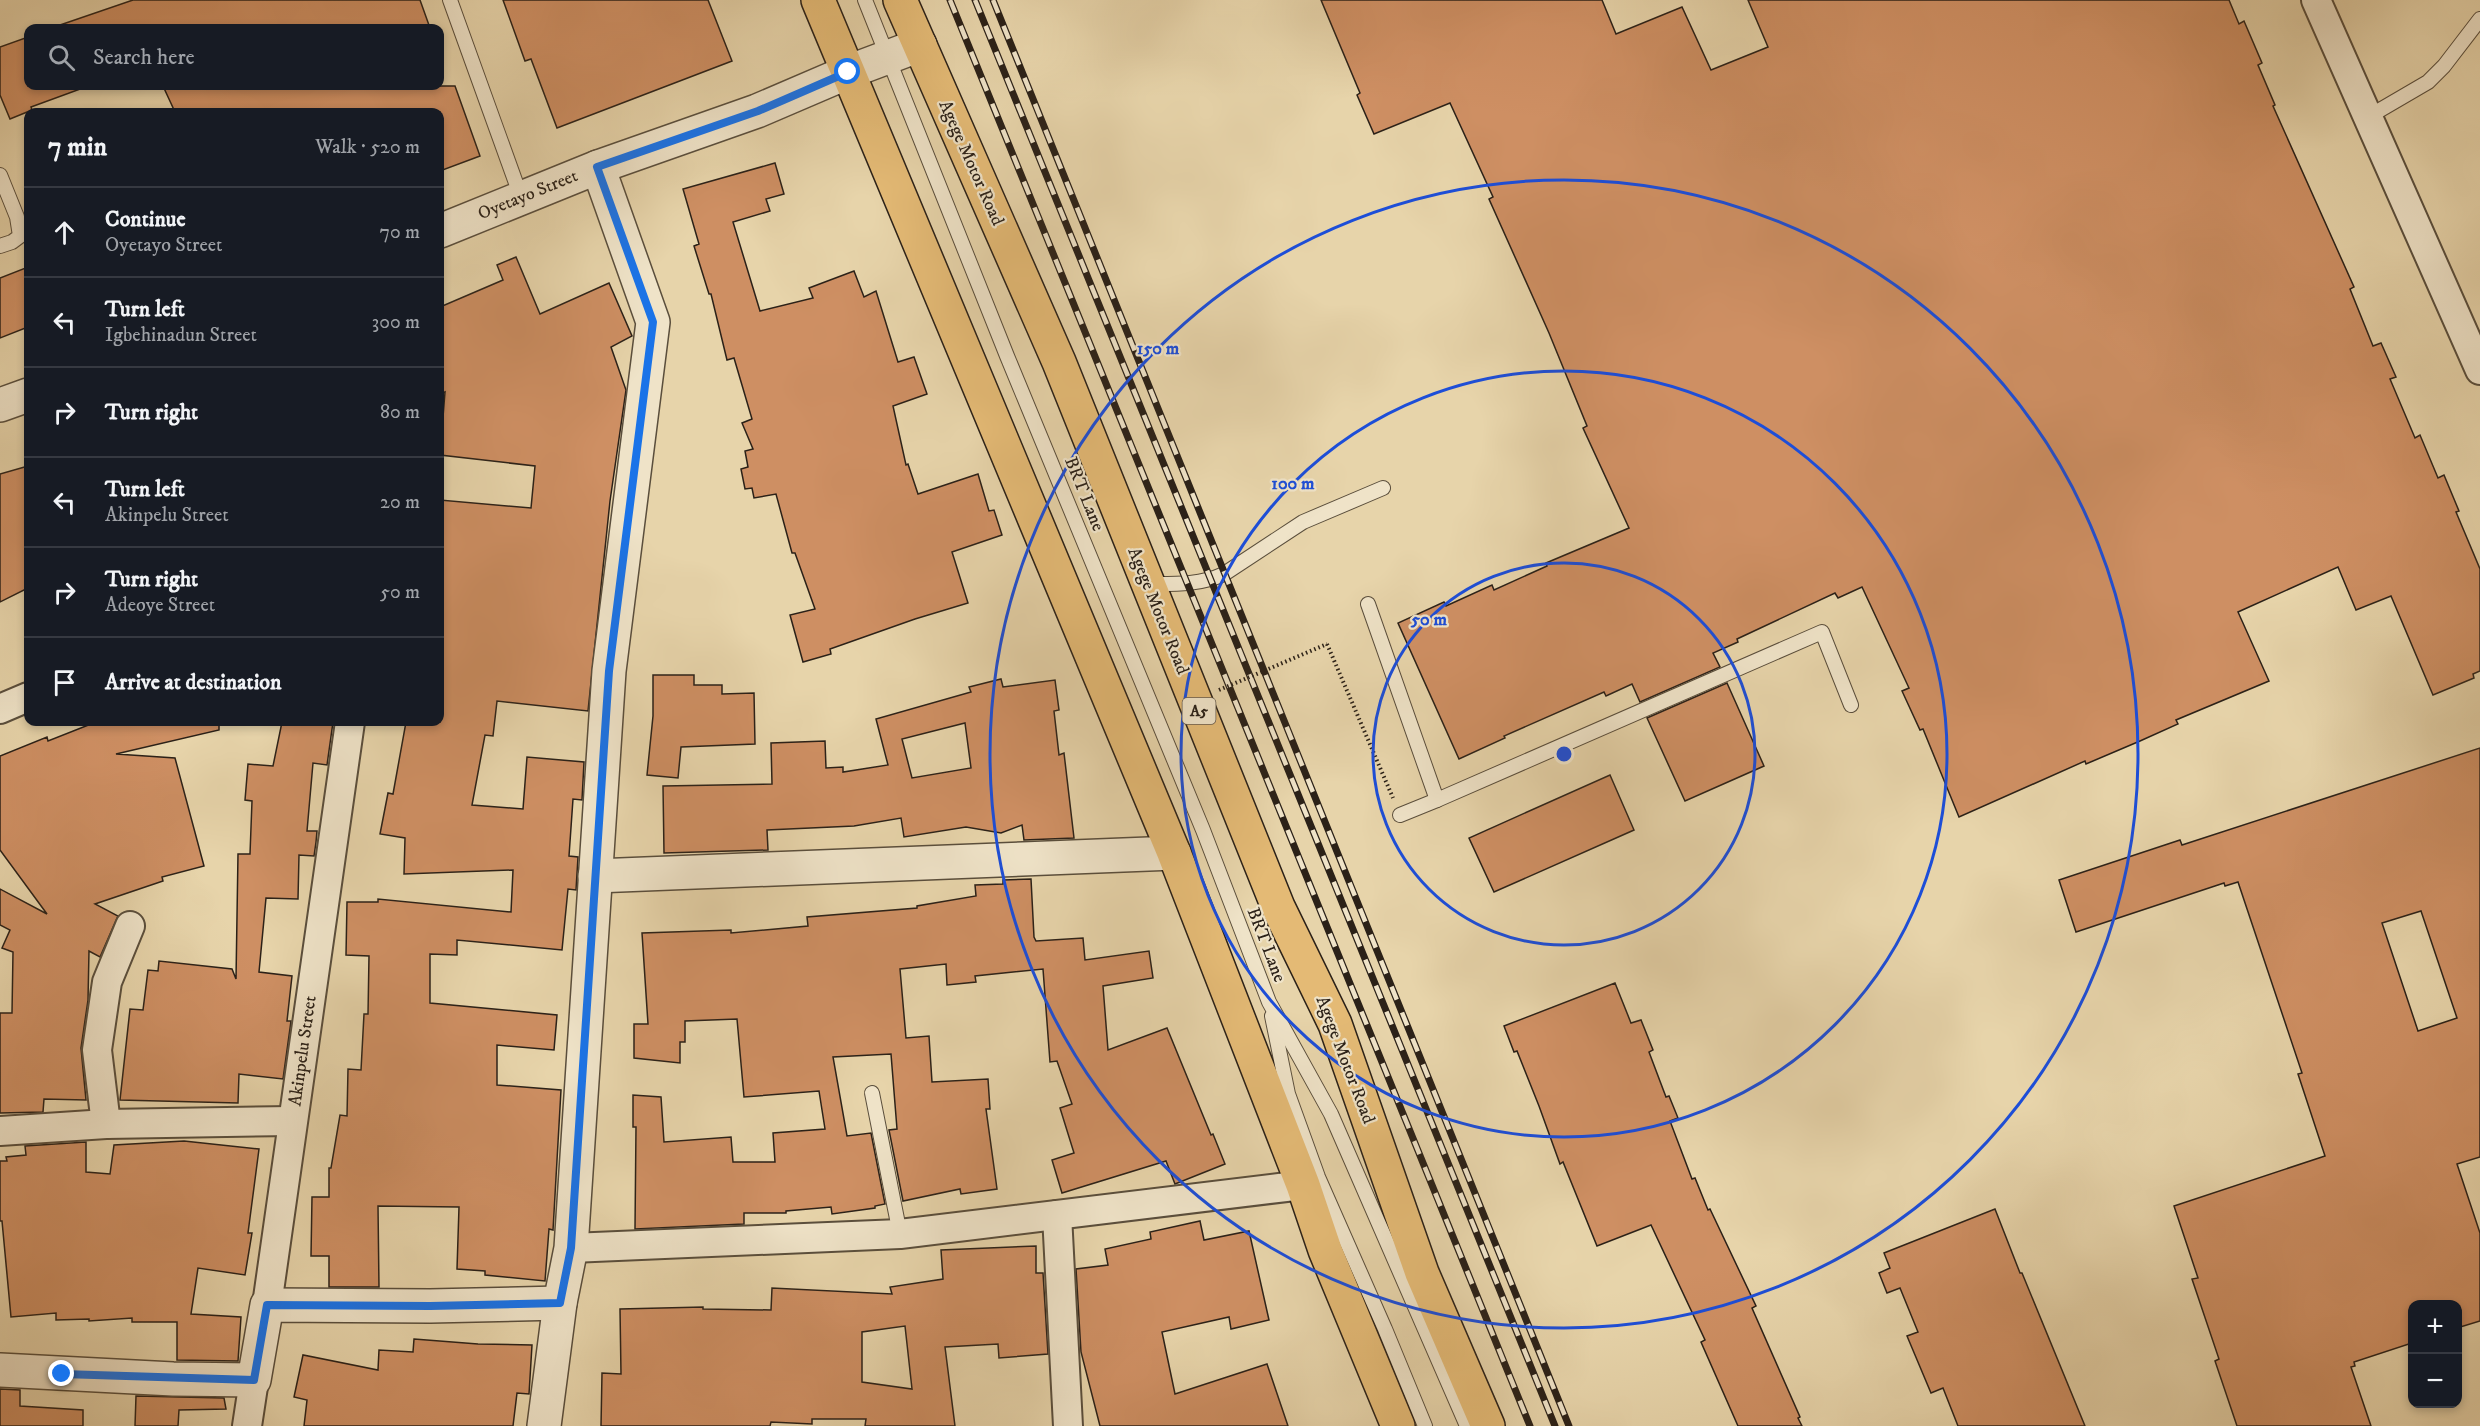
<!DOCTYPE html>
<html lang="en">
<head>
<meta charset="utf-8">
<style>
  :root { --surface:#171b24; --page:#20242c; --text:#f1f3f6; --muted:#9ea1a6; --line:#363941 }
  body { margin:0; font-family:"IM FELL DW Pica",serif; background:var(--page); color:var(--text) }
  .controls { position:absolute; right:18px; bottom:18px; display:grid; overflow:hidden; border-radius:12px; box-shadow:0 3px 9px #0003 }
  .controls button { width:54px; height:54px; display:grid; place-items:center; padding:0; border:0; border-bottom:2px solid var(--line); background:var(--surface); color:var(--text); font:30px sans-serif }
  .stop { position:absolute; width:18px; height:18px; margin:-14px; border:4px solid #1a73e8; border-radius:50%; background:#fff }
  .stop.end { background:#1a73e8; border-color:#fff; box-shadow:0 2px 6px #0008 }
  .list { margin:0; padding:0; list-style:none }
  h2 { display:flex; justify-content:space-between; align-items:center; height:78px; margin:0; padding:0 24px; font-size:26px }
  h2 small { font-size:20px; font-weight:400; color:var(--muted) }
  .list li { display:grid; grid-template-columns:39px 1fr auto; gap:18px; align-items:center; box-sizing:border-box; height:90px; padding:0 24px; border-top:2px solid var(--line) }
  .list b { display:block; font-size:22px; white-space:nowrap }
  .list p { margin:0; font-size:20px; white-space:nowrap; color:var(--muted) }
  .list em { font-size:20px; font-style:normal; color:var(--muted) }
  .icon { flex:none; width:33px; height:33px; fill:none; stroke:currentColor; stroke-width:2; stroke-linecap:round; stroke-linejoin:round }
  .map { position:relative; flex:none; width:2480px; height:1426px; overflow:hidden }
  .search { position:absolute; background:var(--surface); box-shadow:0 3px 9px #0003; left:24px; top:24px; width:420px; height:66px; display:flex; align-items:center; gap:15px; box-sizing:border-box; padding:0 21px; border-radius:12px; color:var(--muted); font-size:22px }
  .panel { position:absolute; background:var(--surface); box-shadow:0 3px 9px #0003; left:24px; top:108px; width:420px; height:618px; border-radius:12px }
  .map>svg:first-child { display:block }
  .building { fill:#ce8f63; stroke:#2b2118; stroke-width:1.5; fill-rule:evenodd }
  .lines { fill:none; stroke-linecap:round; stroke-linejoin:round }
  .service-casing { stroke:#5a4e3c; stroke-width:16 }
  .minor-casing { stroke:#5a4e3c; stroke-width:32 }
  .tertiary-casing { stroke:#5a4e3c; stroke-width:36 }
  .trunk-casing { stroke:#2b2118; stroke-width:36 }
  .path { stroke:#2b2118; stroke-width:4; stroke-dasharray:1.5 3; stroke-linecap:butt }
  .service { stroke:#efe3c8; stroke-width:14 }
  .minor { stroke:#efe3c8; stroke-width:28 }
  .tertiary { stroke:#efe3c8; stroke-width:33 }
  .trunk { stroke:#e4ba75; stroke-width:33 }
  .rail-casing { stroke:#2b2118; stroke-width:7 }
  .rail { stroke:#efe3c8; stroke-width:4.5; stroke-dasharray:14; stroke-linecap:butt }
  .path-bridge { stroke:#2b2118; stroke-width:4; stroke-dasharray:1.5 3; stroke-linecap:butt }
  .route { stroke:#1a73e8; stroke-width:8 }
  .ring { fill:none; stroke:#1d4ed8; stroke-width:3 }
  .labels { text-anchor:middle; dominant-baseline:central; stroke-width:4.5; stroke-linejoin:round; paint-order:stroke }
  .shield { fill:#efe3c8; stroke:#665b4d; stroke-width:1.5 }
  .shield-label { font-size:16px; font-weight:bold; fill:#2b2118 }
  .street-label { font-size:18px; fill:#2b2118; stroke:#efe3c8 }
  .centre { fill:#1d4ed8; stroke:#efe3c8; stroke-width:3 }
  .ring-label { font-size:18px; text-anchor:middle; font-weight:bold; fill:#1d4ed8; stroke:#efe3c8; stroke-width:4.5; stroke-linejoin:round; paint-order:stroke }
</style>
</head>
<body>
<div class="map">
<svg width="2480" height="1426" viewBox="0 0 2480 1426">
  <rect width="100%" height="100%" fill="#e7d4aa"/>
  <filter id="stains"><feTurbulence type="fractalNoise" baseFrequency=".00333" numOctaves="4"/><feColorMatrix values="0 0 0 0 .2 0 0 0 0 .09 0 0 0 0 .02 0 0 0 .5 -.17"/></filter>
  <radialGradient id="worn" r=".72"><stop offset=".6" stop-color="#630" stop-opacity="0"/><stop offset="1" stop-color="#630" stop-opacity=".3"/></radialGradient>
  <!-- building -->
  <g class="building">
    <path d="M 133,0 L 420,0 L 430,28 L 61,28 L 60,25 Z"/>
    <path d="M 503,0 L 708,0 L 732,61 L 557,128 L 531,59 L 525,61 Z"/>
    <path d="M 1321,0 L 1602,0 L 1616,34 L 1682,7 L 1711,70 L 1768,47 L 1748,0 L 2229,0 L 2239,24 L 2244,21 L 2262,63 L 2258,65 L 2275,105 L 2273,106 L 2354,287 L 2350,289 L 2373,346 L 2381,343 L 2396,377 L 2390,379 L 2415,438 L 2420,435 L 2438,478 L 2444,475 L 2459,511 L 2456,512 L 2480,569 L 2480,671 L 2473,674 L 2474,678 L 2433,695 L 2391,596 L 2356,610 L 2338,567 L 2238,612 L 2269,681 L 2176,720 L 2178,724 L 2140,741 L 2086,764 L 2085,761 L 1959,817 L 1923,729 L 1920,730 L 1902,691 L 1909,688 L 1862,587 L 1838,598 L 1835,593 L 1737,639 L 1738,642 L 1713,653 L 1720,667 L 1640,702 L 1632,684 L 1606,696 L 1604,692 L 1504,736 L 1505,738 L 1459,759 L 1398,623 L 1444,602 L 1446,606 L 1492,585 L 1494,590 L 1547,566 L 1546,563 L 1629,528 L 1583,428 L 1587,426 L 1549,333 L 1489,199 L 1493,197 L 1450,103 L 1374,134 L 1357,95 L 1360,93 Z"/>
    <path d="M 28,37 L 28,86 L 83,86 L 83,88 L 31,107 L 32,110 L 10,119 L 0,95 L 0,47 Z"/>
    <path d="M 163,86 L 455,86 L 480,156 L 440,171 L 440,112 L 175,112 Z"/>
    <path d="M 775,163 L 784,194 L 766,199 L 770,211 L 733,222 L 760,311 L 813,298 L 809,288 L 854,271 L 864,297 L 876,291 L 898,362 L 914,357 L 927,394 L 893,406 L 906,465 L 908,464 L 918,494 L 978,474 L 989,511 L 994,510 L 1002,535 L 952,552 L 968,603 L 915,619 L 830,649 L 831,654 L 803,662 L 790,615 L 815,609 L 795,553 L 792,553 L 776,494 L 754,498 L 752,488 L 745,489 L 741,469 L 748,467 L 745,451 L 753,449 L 742,423 L 752,419 L 734,358 L 727,360 L 711,294 L 709,294 L 694,246 L 699,244 L 683,189 Z"/>
    <path d="M 516,257 L 540,314 L 609,283 L 632,336 L 611,347 L 626,390 L 610,501 L 588,711 L 497,701 L 493,736 L 485,735 L 472,805 L 523,809 L 527,757 L 584,762 L 582,800 L 573,799 L 569,856 L 578,857 L 576,890 L 568,889 L 562,950 L 457,940 L 457,955 L 430,954 L 430,1003 L 557,1015 L 554,1050 L 497,1045 L 497,1085 L 561,1090 L 553,1230 L 549,1229 L 545,1281 L 485,1275 L 485,1271 L 457,1269 L 459,1207 L 378,1206 L 379,1287 L 329,1287 L 329,1256 L 311,1256 L 312,1197 L 329,1197 L 329,1168 L 331,1168 L 340,1115 L 347,1116 L 348,1069 L 361,1070 L 364,1014 L 368,1014 L 369,956 L 346,955 L 347,902 L 378,902 L 378,899 L 511,912 L 513,870 L 404,874 L 405,838 L 380,834 L 388,793 L 393,794 L 406,722 L 440,722 L 440,500 L 531,508 L 535,466 L 440,455 L 445,392 L 440,394 L 440,307 L 503,280 L 497,265 Z"/>
    <path d="M 28,267 L 28,327 L 0,338 L 0,278 Z"/>
    <path d="M 28,466 L 28,588 L 0,602 L 0,474 Z"/>
    <path d="M 653,675 L 694,675 L 694,685 L 722,685 L 722,694 L 754,693 L 755,744 L 681,747 L 678,778 L 647,775 L 653,716 Z"/>
    <path d="M 1001,679 L 1003,687 L 1055,680 L 1059,710 L 1054,711 L 1059,755 L 1064,753 L 1074,838 L 1024,840 L 1022,825 L 1001,833 L 966,827 L 904,837 L 901,818 L 854,826 L 767,830 L 768,850 L 664,853 L 663,786 L 772,784 L 771,743 L 825,741 L 826,768 L 843,767 L 843,772 L 888,765 L 876,719 L 971,692 L 969,687 ZM 965,723 L 971,768 L 912,778 L 902,739 Z"/>
    <path d="M 1727,683 L 1764,766 L 1685,801 L 1647,718 Z"/>
    <path d="M 96,722 L 219,722 L 219,730 L 116,754 L 175,758 L 204,866 L 162,877 L 163,881 L 95,904 L 118,916 L 100,957 L 89,951 L 88,1000 L 81,1048 L 86,1100 L 44,1099 L 43,1112 L 0,1113 L 0,1013 L 12,1013 L 13,952 L 2,948 L 10,930 L 0,925 L 0,889 L 47,914 L 0,850 L 0,756 L 47,737 L 48,741 Z"/>
    <path d="M 282,722 L 333,722 L 327,765 L 313,763 L 307,831 L 317,831 L 316,842 L 314,856 L 299,855 L 298,899 L 266,898 L 259,972 L 292,976 L 287,1021 L 291,1021 L 283,1079 L 239,1074 L 238,1103 L 120,1100 L 130,1009 L 143,1010 L 148,970 L 158,971 L 159,961 L 232,969 L 236,979 L 238,854 L 250,854 L 252,801 L 245,800 L 248,764 L 273,766 Z"/>
    <path d="M 2480,748 L 2480,1157 L 2457,1164 L 2480,1233 L 2480,1321 L 2457,1328 L 2457,1305 L 2412,1305 L 2412,1343 L 2354,1362 L 2355,1366 L 2351,1367 L 2371,1426 L 2237,1426 L 2215,1361 L 2219,1359 L 2192,1279 L 2198,1278 L 2174,1206 L 2325,1156 L 2298,1074 L 2302,1073 L 2238,882 L 2225,886 L 2224,883 L 2076,932 L 2059,880 L 2180,840 L 2182,845 ZM 2421,911 L 2457,1018 L 2418,1031 L 2382,923 Z"/>
    <path d="M 1610,775 L 1634,830 L 1494,892 L 1469,838 Z"/>
    <path d="M 1031,879 L 1034,937 L 1036,941 L 1083,938 L 1085,960 L 1149,951 L 1153,978 L 1103,986 L 1108,1050 L 1167,1028 L 1211,1135 L 1213,1134 L 1225,1164 L 1175,1184 L 1166,1161 L 1062,1193 L 1052,1160 L 1074,1153 L 1060,1108 L 1072,1104 L 1057,1061 L 1050,1062 L 1043,969 L 975,976 L 976,982 L 947,985 L 946,964 L 900,969 L 906,1038 L 929,1036 L 932,1082 L 988,1079 L 990,1109 L 986,1109 L 997,1189 L 961,1194 L 960,1189 L 903,1201 L 889,1130 L 897,1129 L 891,1054 L 833,1057 L 847,1136 L 871,1133 L 885,1204 L 875,1206 L 875,1208 L 832,1214 L 831,1207 L 786,1211 L 786,1213 L 744,1213 L 744,1224 L 635,1229 L 636,1127 L 633,1127 L 633,1095 L 661,1097 L 664,1142 L 731,1137 L 733,1162 L 775,1162 L 773,1133 L 825,1129 L 819,1091 L 744,1097 L 737,1019 L 685,1021 L 685,1042 L 680,1042 L 680,1063 L 634,1058 L 634,1024 L 648,1024 L 642,933 L 731,930 L 731,933 L 808,926 L 807,917 L 917,908 L 917,906 L 976,896 L 975,885 L 1003,884 L 1003,880 Z"/>
    <path d="M 1615,983 L 1631,1023 L 1641,1020 L 1653,1050 L 1649,1052 L 1666,1097 L 1669,1096 L 1678,1118 L 1670,1121 L 1692,1179 L 1695,1178 L 1708,1210 L 1710,1209 L 1756,1306 L 1752,1308 L 1800,1417 L 1798,1418 L 1802,1426 L 1738,1426 L 1701,1342 L 1705,1340 L 1651,1225 L 1597,1246 L 1563,1162 L 1560,1164 L 1539,1106 L 1517,1051 L 1514,1052 L 1504,1026 Z"/>
    <path d="M 184,1141 L 259,1149 L 248,1233 L 252,1233 L 245,1275 L 198,1268 L 191,1314 L 241,1317 L 238,1361 L 177,1360 L 177,1322 L 132,1322 L 132,1318 L 89,1321 L 89,1319 L 56,1320 L 56,1313 L 11,1317 L 2,1221 L 0,1221 L 0,1161 L 7,1161 L 6,1157 L 26,1155 L 25,1146 L 86,1142 L 86,1172 L 110,1174 L 114,1145 Z"/>
    <path d="M 1995,1209 L 2020,1273 L 2022,1273 L 2085,1426 L 1958,1426 L 1943,1388 L 1931,1393 L 1907,1336 L 1918,1332 L 1900,1288 L 1887,1293 L 1879,1273 L 1890,1268 L 1884,1253 Z"/>
    <path d="M 1200,1221 L 1204,1240 L 1249,1231 L 1269,1320 L 1231,1329 L 1229,1317 L 1162,1332 L 1175,1394 L 1267,1364 L 1288,1426 L 1100,1426 L 1081,1352 L 1076,1269 L 1108,1265 L 1105,1249 L 1151,1239 L 1150,1232 Z"/>
    <path d="M 1036,1246 L 1036,1273 L 1043,1273 L 1048,1354 L 999,1358 L 998,1344 L 945,1347 L 955,1426 L 865,1426 L 866,1419 L 812,1419 L 812,1424 L 771,1422 L 770,1426 L 601,1426 L 602,1373 L 621,1374 L 620,1309 L 703,1307 L 703,1309 L 771,1310 L 772,1288 L 892,1294 L 890,1287 L 943,1279 L 941,1250 ZM 905,1326 L 912,1389 L 862,1382 L 862,1332 Z"/>
    <path d="M 414,1339 L 478,1344 L 532,1345 L 529,1394 L 517,1393 L 513,1426 L 304,1426 L 307,1400 L 294,1397 L 303,1355 L 378,1370 L 379,1350 L 413,1352 Z"/>
    <path d="M 0,1389 L 20,1390 L 20,1406 L 83,1410 L 83,1426 L 0,1426 Z"/>
    <path d="M 136,1396 L 224,1398 L 226,1409 L 179,1410 L 178,1426 L 135,1426 Z"/>
  </g>
  <g class="lines">
    <defs>
      <g id="service">
        <path d="M 450,0 L 521,197"/>
        <path d="M 865,0 L 1007,356 L 1203,830 L 1269,1002 L 1331,1114 L 1467,1426"/>
        <path d="M 2368,117 L 2428,82 L 2444,66 L 2480,19"/>
        <path d="M 0,175 L 17,217 L 20,236 L 12,242 L 0,246"/>
        <path d="M 1149,584 C 1175,584 1200,585 1224,574 L 1303,522 L 1383,488"/>
        <path d="M 1368,604 L 1437,800 L 1822,632 L 1851,705"/>
        <path d="M 1400,815 L 1437,800"/>
        <path d="M 1272,1016 L 1288,1094 L 1318,1177 L 1385,1329 L 1425,1426"/>
        <path d="M 872,1093 L 900,1234"/>
      </g>
      <g id="minor">
        <path d="M 2316,0 L 2480,370"/>
        <path d="M 0,709 L 28,697"/>
        <path d="M 106,1124 L 97,1050 L 107,982 L 130,926"/>
        <path d="M 0,1131 L 106,1124 L 292,1121"/>
        <path d="M 1057,1215 L 1068,1426"/>
        <path d="M 571,1248 L 900,1234 L 1303,1185"/>
        <path d="M 267,1305 L 350,722"/>
        <path d="M 247,1426 L 254,1380"/>
      </g>
      <g id="tertiary">
        <path d="M 440,231 L 598,167 L 757,111 L 848,72 L 920,45"/>
        <path d="M 0,405 L 28,395"/>
        <path d="M 595,876 L 1174,853"/>
        <path d="M 0,1370 L 173,1379 L 254,1380 L 267,1305 L 430,1306 L 560,1303"/>
        <path d="M 544,1426 L 560,1303 L 571,1248 L 609,671 L 653,322 L 598,167"/>
      </g>
      <g id="trunk">
        <path d="M 818,0 L 1174,853 L 1303,1185 L 1325,1250 L 1398,1426"/>
        <path d="M 900,0 L 1059,362 L 1278,907 L 1335,1024 L 1422,1273 L 1488,1426"/>
      </g>
    </defs>
    <!-- service casing -->
    <use href="#service" class="service-casing"/>
    <!-- minor casing -->
    <use href="#minor" class="minor-casing"/>
    <!-- tertiary casing -->
    <use href="#tertiary" class="tertiary-casing"/>
    <!-- trunk casing -->
    <use href="#trunk" class="trunk-casing"/>
    <!-- path -->
    <path class="path" d="M 1327,644 L 1393,798"/>
    <!-- service -->
    <use href="#service" class="service"/>
    <!-- minor -->
    <use href="#minor" class="minor"/>
    <!-- tertiary -->
    <use href="#tertiary" class="tertiary"/>
    <!-- trunk -->
    <use href="#trunk" class="trunk"/>
    <defs>
      <g id="rail">
        <path d="M 950,0 L 1530,1426"/>
        <path d="M 975,0 L 1555,1426"/>
        <path d="M 993,0 L 1569,1426"/>
      </g>
    </defs>
    <!-- rail casing -->
    <use href="#rail" class="rail-casing"/>
    <!-- rail -->
    <use href="#rail" class="rail"/>
    <!-- path-bridge -->
    <path class="path-bridge" d="M 1219,690 L 1327,644"/>
  </g>
  <g class="lines">
    <!-- route -->
    <path class="route" d="M 62,1374 L 254,1380 L 267,1305 L 430,1306 L 560,1303 L 571,1248 L 609,671 L 653,322 L 597,167 L 758,111 L 848,72"/>
  </g>
  <!-- distance rings -->
  <g class="ring">
    <circle cx="1564" cy="754" r="191"/>
    <circle cx="1564" cy="754" r="383"/>
    <circle cx="1564" cy="754" r="574"/>
  </g>
  <g class="labels">
    <!-- shield labels -->
    <rect class="shield" x="1182.5" y="698" width="33" height="26" rx="4.5"/>
    <g class="shield-label">
      <text x="1199" y="711">A5</text>
    </g>
    <!-- street labels -->
    <g class="street-label">
      <text transform="translate(971 163) rotate(66)">Agege Motor Road</text>
      <text transform="translate(528 195) rotate(-22)">Oyetayo Street</text>
      <text transform="translate(1084 494) rotate(68)">BRT Lane</text>
      <text transform="translate(1158 611) rotate(68)">Agege Motor Road</text>
      <text transform="translate(1266 945) rotate(69)">BRT Lane</text>
      <text transform="translate(303 1051) rotate(-82)">Akinpelu Street</text>
      <text transform="translate(1345 1060) rotate(69)">Agege Motor Road</text>
    </g>
  </g>
  <circle cx="1564" cy="754" r="9" class="centre"/>
  <g class="ring-label">
    <text x="1158" y="354">150 m</text>
    <text x="1293" y="489">100 m</text>
    <text x="1429" y="625">50 m</text>
  </g>
  <rect width="100%" height="100%" filter="url(#stains)"/>
  <rect width="100%" height="100%" fill="url(#worn)"/>
</svg>
<div class="controls">
<button>+</button>
<button>−</button>
</div>
<div class="stop" style="left:848px;top:72px"></div>
<div class="stop end" style="left:62px;top:1374px"></div>
<div class="search"><svg class="icon" aria-label="search" viewBox="0 0 24 24"><circle cx="10" cy="10" r="6"/><path d="M15 15l6 6"/></svg>Search here</div>
<section class="panel">
<h2>7 min<small>Walk · 520 m</small></h2>
<ul class="list">
<li><svg class="icon" aria-label="ahead" viewBox="0 0 24 24"><path d="M12 20V5M6 11l6-6 6 6"/></svg><div><b>Continue</b><p>Oyetayo Street</p></div><em>70 m</em></li>
<li><svg class="icon" aria-label="left" viewBox="0 0 24 24"><path d="M17 20v-9H6M10 6l-5 5 5 5"/></svg><div><b>Turn left</b><p>Igbehinadun Street</p></div><em>300 m</em></li>
<li><svg class="icon" aria-label="right" viewBox="0 0 24 24"><path d="M7 20v-9h11M14 6l5 5-5 5"/></svg><div><b>Turn right</b></div><em>80 m</em></li>
<li><svg class="icon" aria-label="left" viewBox="0 0 24 24"><path d="M17 20v-9H6M10 6l-5 5 5 5"/></svg><div><b>Turn left</b><p>Akinpelu Street</p></div><em>20 m</em></li>
<li><svg class="icon" aria-label="right" viewBox="0 0 24 24"><path d="M7 20v-9h11M14 6l5 5-5 5"/></svg><div><b>Turn right</b><p>Adeoye Street</p></div><em>50 m</em></li>
<li><svg class="icon" aria-label="arrive" viewBox="0 0 24 24"><path d="M6 21V4h12l-3 4 3 4H6"/></svg><div><b>Arrive at destination</b></div></li>
</ul>
</section>
</div>
</body>
</html>
